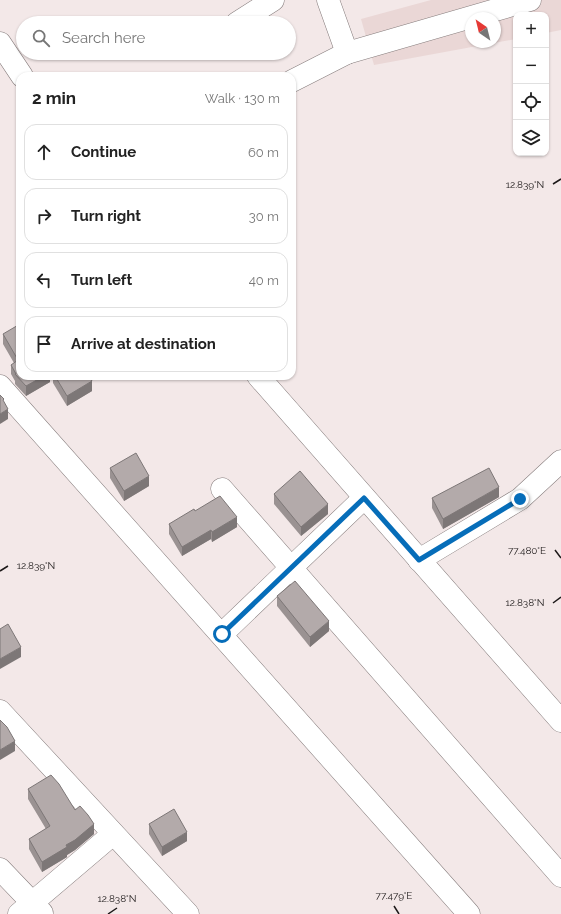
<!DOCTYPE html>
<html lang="en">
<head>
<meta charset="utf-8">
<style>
  :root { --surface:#fff; --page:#f2f2f2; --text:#222; --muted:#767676; --line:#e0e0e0 }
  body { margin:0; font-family:Raleway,sans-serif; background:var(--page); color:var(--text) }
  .controls { position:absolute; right:12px; top:12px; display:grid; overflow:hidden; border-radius:8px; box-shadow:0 1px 3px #0004 }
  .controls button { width:36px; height:36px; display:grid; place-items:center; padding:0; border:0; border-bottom:1px solid var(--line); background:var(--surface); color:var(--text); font:20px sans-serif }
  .compass { position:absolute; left:465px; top:12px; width:36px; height:36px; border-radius:50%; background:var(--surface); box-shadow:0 1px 3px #0004; rotate:325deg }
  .stop { position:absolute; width:12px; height:12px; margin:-9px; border:3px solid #066db9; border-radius:50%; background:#fff }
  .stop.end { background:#066db9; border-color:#fff; box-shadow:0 1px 4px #0008 }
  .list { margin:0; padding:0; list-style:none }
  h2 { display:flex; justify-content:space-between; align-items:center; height:52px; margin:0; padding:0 16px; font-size:17px }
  h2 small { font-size:13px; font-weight:400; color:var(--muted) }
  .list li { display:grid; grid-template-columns:26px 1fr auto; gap:12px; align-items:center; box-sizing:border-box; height:56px; margin:0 8px 8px; padding:0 8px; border:1px solid var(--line); border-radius:12px }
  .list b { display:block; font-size:15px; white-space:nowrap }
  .list em { font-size:13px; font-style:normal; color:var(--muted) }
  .icon { flex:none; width:22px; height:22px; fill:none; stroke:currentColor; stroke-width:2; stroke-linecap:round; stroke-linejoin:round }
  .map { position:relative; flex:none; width:561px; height:914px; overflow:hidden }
  .search { position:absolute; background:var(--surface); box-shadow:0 1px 3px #0004; left:16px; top:16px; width:280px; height:44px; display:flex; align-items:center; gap:10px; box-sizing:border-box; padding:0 14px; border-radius:22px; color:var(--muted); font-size:15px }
  .panel { position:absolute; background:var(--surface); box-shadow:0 1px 3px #0004; left:16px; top:72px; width:280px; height:308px; border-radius:12px }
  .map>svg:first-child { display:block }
  .built { fill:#ead7d6; fill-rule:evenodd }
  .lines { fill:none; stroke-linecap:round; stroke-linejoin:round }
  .minor-casing { stroke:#857c7c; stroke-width:23 }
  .minor { stroke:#fff; stroke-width:22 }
  .wall { fill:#9a9292 }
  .shaded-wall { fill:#7d7777 }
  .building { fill:#b3aaaa; stroke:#7d7777 }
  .route { stroke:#066db9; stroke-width:5 }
  .ticks { fill:none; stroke:#1d1919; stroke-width:1.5 }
  .ticks-label { font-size:10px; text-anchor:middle; fill:#1d1919; stroke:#f3e8e8; stroke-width:4; stroke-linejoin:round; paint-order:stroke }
</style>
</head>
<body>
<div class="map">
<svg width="561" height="914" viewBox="0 0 561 914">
  <rect width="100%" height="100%" fill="#f3e8e8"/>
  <!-- built -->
  <path class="built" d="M 431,0 L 561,0 L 561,30 L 546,33 L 546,15 L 516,15 L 516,39 L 374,65 L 361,19 ZM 471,18 L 495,18 L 495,42 L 471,42 Z"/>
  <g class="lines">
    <defs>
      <g id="minor">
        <path d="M 328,0 L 347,53 L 530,0"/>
        <path d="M 237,23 L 273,0"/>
        <path d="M 0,43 L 22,76"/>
        <path d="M 292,81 L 347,53"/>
        <path d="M 258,376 L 561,721"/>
        <path d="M 0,386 L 469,914"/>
        <path d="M 222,489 L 561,876"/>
        <path d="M 419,560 L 520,499 L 561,461"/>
        <path d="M 222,634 L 364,498"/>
        <path d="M 0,711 L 188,914"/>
        <path d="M 0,869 L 42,913"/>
        <path d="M 19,914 L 113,834"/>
      </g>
    </defs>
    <!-- minor casing -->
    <use href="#minor" class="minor-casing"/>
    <!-- minor -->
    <use href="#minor" class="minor"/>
  </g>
  <!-- wall -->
  <g class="wall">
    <path d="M 3,334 L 50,376 L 50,382 L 26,396 L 15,384 L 15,381 L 11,374 L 11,365 L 14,363 L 3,344 Z"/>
    <path d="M 53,376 L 89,376 L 92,391 L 67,406 L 53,383 Z"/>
    <path d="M 110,468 L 149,486 L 124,501 L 110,478 Z"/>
    <path d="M 274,494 L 328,514 L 301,536 L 274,504 Z"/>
    <path d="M 499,497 L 443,529 L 432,508 L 432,498 Z"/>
    <path d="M 195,511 L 237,527 L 212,542 L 211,539 L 182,556 L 169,534 L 169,524 Z"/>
    <path d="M 277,596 L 329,631 L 310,647 L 277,606 Z"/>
    <path d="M 28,789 L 75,810 L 94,834 L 75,850 L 67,855 L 67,857 L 42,872 L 29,849 L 29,839 L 46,829 L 28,799 Z"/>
    <path d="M 149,824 L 187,841 L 162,856 L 149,834 Z"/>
  </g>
  <!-- shaded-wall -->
  <g class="shaded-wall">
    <path d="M 44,376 L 50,376 L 50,382 L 26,396 L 26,386 Z"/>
    <path d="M 92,381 L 92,391 L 67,406 L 67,396 Z"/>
    <path d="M 8,409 L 8,419 L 0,424 L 0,414 Z"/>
    <path d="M 149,476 L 149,486 L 124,501 L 124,491 Z"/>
    <path d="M 499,487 L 499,497 L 443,529 L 443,519 Z"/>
    <path d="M 328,504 L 328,514 L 301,536 L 301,527 Z"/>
    <path d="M 237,517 L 237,527 L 212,542 L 212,532 Z"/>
    <path d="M 211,530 L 211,539 L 182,556 L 182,547 Z"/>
    <path d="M 329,621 L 329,631 L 310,647 L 310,637 Z"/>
    <path d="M 21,647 L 21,657 L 0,669 L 0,659 Z"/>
    <path d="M 15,741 L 15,751 L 0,760 L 0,750 Z"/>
    <path d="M 94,824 L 94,834 L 75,850 L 67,855 L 67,857 L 42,872 L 42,862 L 66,845 Z"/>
    <path d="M 187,832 L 187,841 L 162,856 L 162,847 Z"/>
  </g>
  <!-- building -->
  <g class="building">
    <path d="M 20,324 L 20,376 L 44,376 L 26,386 L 15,374 L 16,374 L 11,365 L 18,360 L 3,334 Z"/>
    <path d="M 55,376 L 89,376 L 92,381 L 67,396 Z"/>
    <path d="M 0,395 L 4,399 L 3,400 L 8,409 L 0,414 Z"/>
    <path d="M 136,453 L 149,476 L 124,491 L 110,468 Z"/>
    <path d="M 489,468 L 499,487 L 443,519 L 432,498 Z"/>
    <path d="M 300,471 L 328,504 L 301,527 L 274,494 Z"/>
    <path d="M 220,496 L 237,517 L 212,532 L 211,530 L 182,547 L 169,524 L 194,509 L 195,511 Z"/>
    <path d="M 295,581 L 329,621 L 310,637 L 277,596 Z"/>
    <path d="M 8,624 L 21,647 L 0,659 L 0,629 Z"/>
    <path d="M 0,720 L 7,727 L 15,741 L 0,750 Z"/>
    <path d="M 51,775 L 59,784 L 75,810 L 80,806 L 88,815 L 94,824 L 75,840 L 66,845 L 67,847 L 42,862 L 29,839 L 50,826 L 28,789 Z"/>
    <path d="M 174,809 L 187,832 L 162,847 L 149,824 Z"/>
  </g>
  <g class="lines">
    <!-- route -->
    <path class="route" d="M 222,634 L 364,498 L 419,560 L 520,499"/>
  </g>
  <!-- ticks -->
  <path class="ticks" d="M 553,184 L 561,179M 555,550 L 561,558M 0,571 L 8,566M 553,603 L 561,597M 394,906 L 399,914M 108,914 L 117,908"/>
  <g class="ticks-label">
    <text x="525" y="188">12.839°N</text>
    <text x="527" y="554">77.480°E</text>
    <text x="36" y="569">12.839°N</text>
    <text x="525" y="606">12.838°N</text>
    <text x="394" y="899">77.479°E</text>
    <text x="117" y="902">12.838°N</text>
  </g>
</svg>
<div class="controls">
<button>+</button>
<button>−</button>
<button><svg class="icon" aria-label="locate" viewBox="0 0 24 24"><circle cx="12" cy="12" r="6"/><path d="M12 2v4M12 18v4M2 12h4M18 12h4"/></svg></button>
<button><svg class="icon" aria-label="layers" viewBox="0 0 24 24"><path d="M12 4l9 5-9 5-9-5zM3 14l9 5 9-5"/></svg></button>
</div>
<svg class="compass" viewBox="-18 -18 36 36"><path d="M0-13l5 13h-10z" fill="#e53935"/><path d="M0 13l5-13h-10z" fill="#767676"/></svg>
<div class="stop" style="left:222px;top:634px"></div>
<div class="stop end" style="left:520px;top:499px"></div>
<div class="search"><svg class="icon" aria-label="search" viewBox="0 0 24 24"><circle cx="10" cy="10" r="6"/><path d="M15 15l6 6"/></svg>Search here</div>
<section class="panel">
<h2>2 min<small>Walk · 130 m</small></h2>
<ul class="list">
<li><svg class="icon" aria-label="ahead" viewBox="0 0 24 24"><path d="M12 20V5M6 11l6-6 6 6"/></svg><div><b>Continue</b></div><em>60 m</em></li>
<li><svg class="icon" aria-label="right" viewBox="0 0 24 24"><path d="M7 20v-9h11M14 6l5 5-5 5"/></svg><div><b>Turn right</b></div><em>30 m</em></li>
<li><svg class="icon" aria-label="left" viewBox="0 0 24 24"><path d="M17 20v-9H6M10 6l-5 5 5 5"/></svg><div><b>Turn left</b></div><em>40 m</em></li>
<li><svg class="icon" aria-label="arrive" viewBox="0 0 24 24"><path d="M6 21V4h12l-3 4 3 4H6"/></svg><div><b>Arrive at destination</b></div></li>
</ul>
</section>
</div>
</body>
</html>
